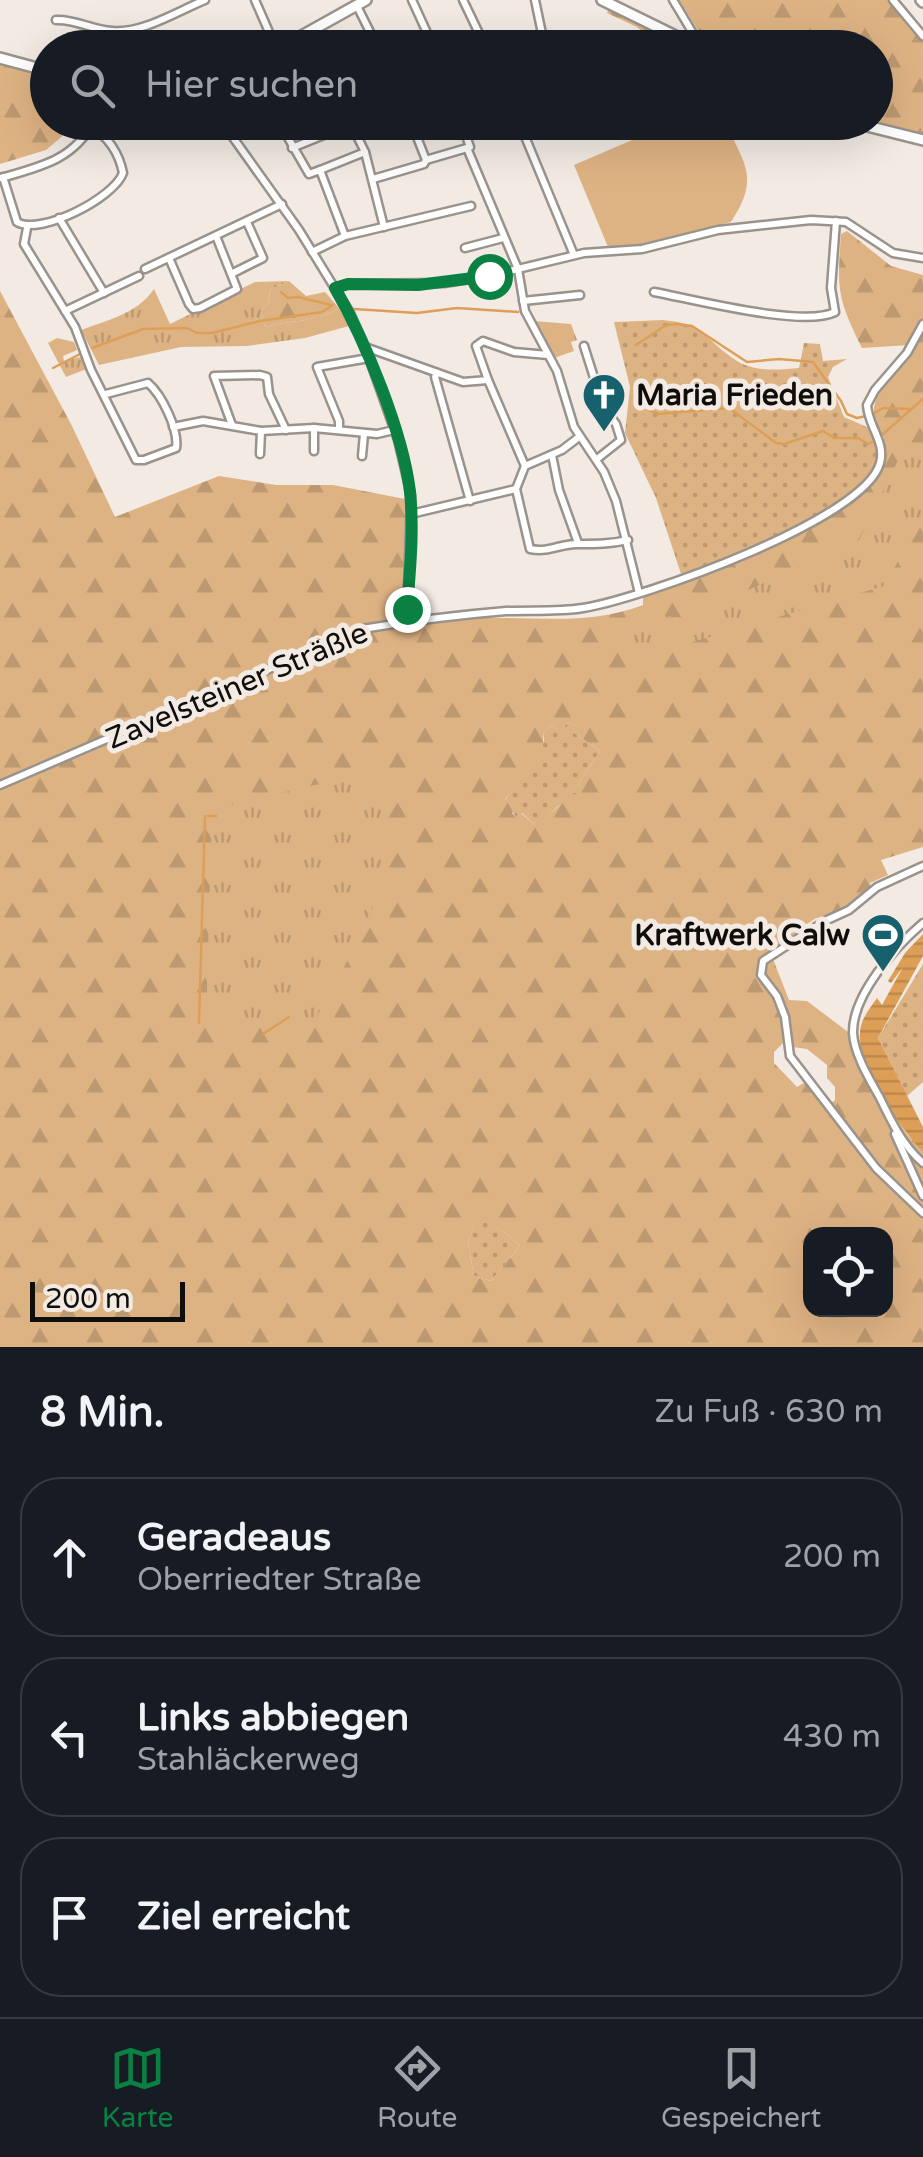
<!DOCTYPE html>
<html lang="de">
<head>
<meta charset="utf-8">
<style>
  :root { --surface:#171b24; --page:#242831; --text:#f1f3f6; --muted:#9ea1a6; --line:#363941; --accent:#0b8043 }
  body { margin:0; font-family:"Varela Round",sans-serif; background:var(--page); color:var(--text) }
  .controls { position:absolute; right:30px; bottom:30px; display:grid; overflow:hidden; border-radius:20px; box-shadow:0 10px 40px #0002 }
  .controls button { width:90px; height:90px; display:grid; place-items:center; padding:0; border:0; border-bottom:2px solid var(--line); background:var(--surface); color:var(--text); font:50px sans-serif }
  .scale { position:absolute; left:30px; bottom:25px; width:155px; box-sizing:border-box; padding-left:10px; border:5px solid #100e0b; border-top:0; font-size:28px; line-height:35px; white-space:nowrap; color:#100e0b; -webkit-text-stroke:8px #f2eae3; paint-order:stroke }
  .stop { position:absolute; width:30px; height:30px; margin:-22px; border:8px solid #0b8043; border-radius:50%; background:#fff }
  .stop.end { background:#0b8043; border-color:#fff; box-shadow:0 2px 10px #0008 }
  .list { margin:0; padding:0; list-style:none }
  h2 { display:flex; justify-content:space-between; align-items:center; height:130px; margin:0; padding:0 40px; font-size:42px }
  h2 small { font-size:32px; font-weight:400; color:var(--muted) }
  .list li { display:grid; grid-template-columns:65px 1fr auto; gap:30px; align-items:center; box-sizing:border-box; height:160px; margin:0 20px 20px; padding:0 20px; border:2px solid var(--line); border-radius:40px }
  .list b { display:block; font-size:38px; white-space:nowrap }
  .list p { margin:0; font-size:32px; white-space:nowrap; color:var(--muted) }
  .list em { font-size:32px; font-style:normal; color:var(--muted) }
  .icon { flex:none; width:55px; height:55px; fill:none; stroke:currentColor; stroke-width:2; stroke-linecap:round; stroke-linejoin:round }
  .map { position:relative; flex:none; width:923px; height:1347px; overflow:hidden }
  .search { position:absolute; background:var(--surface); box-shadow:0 10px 40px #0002; left:30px; right:30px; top:30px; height:110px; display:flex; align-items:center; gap:25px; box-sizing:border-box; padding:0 35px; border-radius:55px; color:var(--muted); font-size:38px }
  .sheet { height:670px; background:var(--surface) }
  nav { display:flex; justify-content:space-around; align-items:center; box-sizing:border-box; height:140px; border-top:2px solid var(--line); background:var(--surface); font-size:28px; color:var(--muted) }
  nav a { display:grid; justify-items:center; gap:5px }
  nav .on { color:var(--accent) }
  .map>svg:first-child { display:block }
  .grass { fill:url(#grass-dots) }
  .forest { fill:url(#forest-firs); fill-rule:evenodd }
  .park { fill:url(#park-tufts) }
  .garden { fill:#deb384 }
  .water { fill:url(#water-rules) }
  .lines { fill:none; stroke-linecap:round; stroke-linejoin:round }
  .stream { stroke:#dd9f58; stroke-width:2.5 }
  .street-casing { stroke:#99938c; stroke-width:11 }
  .secondary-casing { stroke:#99938c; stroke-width:14 }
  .street { stroke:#fff; stroke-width:6 }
  .secondary { stroke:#fff; stroke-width:9 }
  .route { stroke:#0b8043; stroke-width:12 }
  .labels { text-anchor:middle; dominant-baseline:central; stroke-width:10; stroke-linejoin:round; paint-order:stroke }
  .poi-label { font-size:30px; font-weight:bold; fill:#100e0b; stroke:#f2eae3; text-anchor:start }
  .street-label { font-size:30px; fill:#100e0b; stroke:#f2eae3 }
</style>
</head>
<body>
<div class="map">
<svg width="923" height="1347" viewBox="0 0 923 1347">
  <defs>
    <pattern id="grass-dots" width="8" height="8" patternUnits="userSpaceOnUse" patternTransform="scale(2.5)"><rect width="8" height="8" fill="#deb384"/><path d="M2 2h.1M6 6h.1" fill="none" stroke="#bd9971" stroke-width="1.8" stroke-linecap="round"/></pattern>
    <pattern id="forest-firs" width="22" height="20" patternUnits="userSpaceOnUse" patternTransform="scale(2.5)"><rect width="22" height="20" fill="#deb384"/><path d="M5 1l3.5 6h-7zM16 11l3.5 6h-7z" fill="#bd9971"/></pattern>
    <pattern id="park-tufts" width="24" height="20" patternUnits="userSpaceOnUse" patternTransform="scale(2.5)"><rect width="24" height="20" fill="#deb384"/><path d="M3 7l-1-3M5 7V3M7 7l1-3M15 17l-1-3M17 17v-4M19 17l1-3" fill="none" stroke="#bd9971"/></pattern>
    <pattern id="water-rules" width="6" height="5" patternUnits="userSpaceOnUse" patternTransform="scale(2.5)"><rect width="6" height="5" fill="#dd9f58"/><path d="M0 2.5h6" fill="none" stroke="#bd884b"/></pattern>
  </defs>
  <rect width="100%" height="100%" fill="#f2eae3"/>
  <!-- grass -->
  <g class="grass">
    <path d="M 663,320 C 707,324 704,340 737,361 C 754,372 780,370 799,368 L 804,343 L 820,344 L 823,361 L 847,359 L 833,367 L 828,377 L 844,417 L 869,428 L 883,447 L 871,481 L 827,514 L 742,558 L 682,577 L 656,498 L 625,433 L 630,387 L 614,322 Z"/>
    <path d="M 568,722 L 576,726 L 573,732 L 600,751 L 578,784 L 583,790 L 557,807 L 537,827 L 522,813 L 516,817 L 505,800 L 544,741 L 543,732 L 552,726 L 560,732 Z"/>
    <path d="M 923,964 L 923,1082 L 907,1096 L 878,1038 Z"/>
    <path d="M 476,1217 L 507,1234 L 520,1246 L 491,1281 L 474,1276 L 468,1243 Z"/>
  </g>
  <!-- forest -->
  <g class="forest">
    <path d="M 679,0 L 889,0 L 923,41 L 923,135 L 869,123 L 876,122 L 876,48 L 715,47 L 706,43 Z"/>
    <path d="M 608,10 L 688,47 L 660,47 L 637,27 L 607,13 Z"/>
    <path d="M 0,64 L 47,78 L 48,122 L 73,123 L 73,127 L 46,150 L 0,164 Z"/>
    <path d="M 847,231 L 891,266 L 923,275 L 923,847 L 881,860 L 888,875 L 870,883 L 871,888 C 855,901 837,919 816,918 L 807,924 L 805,937 L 773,959 L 789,1000 L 807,1001 L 860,1041 L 875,1080 L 906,1133 L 923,1152 L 923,1347 L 0,1347 L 0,291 L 72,426 L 115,517 L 219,476 L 276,485 L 333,485 L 405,499 L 408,537 L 403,627 C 432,624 461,618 489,618 C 546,617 589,625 643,605 L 643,595 L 697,577 L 827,514 L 871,481 L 884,438 C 856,400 893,378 914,348 L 909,345 L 862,348 C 837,297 837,290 841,234 ZM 568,722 L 575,726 L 573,732 L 600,751 L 578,784 L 582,790 L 568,798 L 536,826 L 521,813 L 516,817 L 512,813 L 515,809 L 505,799 L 543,751 L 543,732 L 552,726 L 560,733 ZM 785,1041 L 790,1041 L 793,1047 L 807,1049 L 827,1065 L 827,1078 L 835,1087 L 835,1100 L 830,1104 L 838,1118 L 835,1121 L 807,1081 L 797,1087 L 774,1063 L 774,1052 ZM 476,1218 L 507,1234 L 520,1246 L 491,1281 L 474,1276 L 468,1243 ZM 810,1234 L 886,1234 L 886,1310 L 810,1310 Z"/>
    <path d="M 289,281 L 306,296 L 325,292 L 339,308 C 318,322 290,320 265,327 L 261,311 L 270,302 L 269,290 Z"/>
  </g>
  <!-- park -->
  <g class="park">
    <path d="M 289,281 L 269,290 L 270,302 L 261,311 L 265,327 C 290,320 318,322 339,308 L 349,326 L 305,338 L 247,346 L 181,347 L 99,365 L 81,330 C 108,320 138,313 154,289 L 170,324 L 255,282 Z"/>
    <path d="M 533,321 L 571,324 L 577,340 L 571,342 L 574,351 L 554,358 Z"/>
    <path d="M 57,338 L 74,342 L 77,350 L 63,356 L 64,361 L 85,356 L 89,368 L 66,377 L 48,343 Z"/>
    <path d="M 902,452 L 923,460 L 923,517 L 884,586 L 631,660 L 628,613 L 686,618 L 859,540 Z"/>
    <path d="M 382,775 L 387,777 L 385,877 L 360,938 L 309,1030 L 206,1025 L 212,809 L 315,785 Z"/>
  </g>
  <!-- garden -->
  <path class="garden" d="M 633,123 L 726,123 C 745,166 760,178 731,222 L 637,245 L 608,247 L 574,165 L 639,137 Z"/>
  <!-- water -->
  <path class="water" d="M 923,934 L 923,956 L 878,1038 L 923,1127 L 923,1152 C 901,1130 863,1071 860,1040 C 858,1021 869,1010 877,998 L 882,1005 L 903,967 L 891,983 L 888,981 L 905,953 Z"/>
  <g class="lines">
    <!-- stream -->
    <g class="stream">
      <path d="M 281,292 L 288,298 L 298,297 L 331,305"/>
      <path d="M 354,309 L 417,313 L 457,308 L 518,312"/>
      <path d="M 636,345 L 666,325 L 677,324 L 692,326 L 747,362 L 779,359 L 813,362 L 841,401 L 847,414 L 857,418 L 866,416"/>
      <path d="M 92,348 L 143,329 L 187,328 L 197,333 L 212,333 L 260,321 L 322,312 L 333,305"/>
      <path d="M 53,368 L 82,353"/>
      <path d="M 647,409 L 658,414 L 729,408 L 776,443 L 784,444 L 823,431 L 834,438 L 858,438 L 868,444 L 872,442"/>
      <path d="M 873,414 L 883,408 L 909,409"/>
      <path d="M 883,434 L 923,399"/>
      <path d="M 208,816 L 216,816"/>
      <path d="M 199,1023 L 205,816"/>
      <path d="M 263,1034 L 289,1017"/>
    </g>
    <defs>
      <g id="street">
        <path d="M 255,0 L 276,48"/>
        <path d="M 412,0 L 434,48"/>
        <path d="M 463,0 L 486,48"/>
        <path d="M 535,0 L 545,48"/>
        <path d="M 673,0 L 694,35 L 691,42"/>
        <path d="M 893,0 L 923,36"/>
        <path d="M 357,6 L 378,48"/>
        <path d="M 56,20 C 76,19 92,30 112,31 C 142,34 178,11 205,0"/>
        <path d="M 365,48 L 375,42"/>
        <path d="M 414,48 L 431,40"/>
        <path d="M 222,122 L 299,230 L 350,313 L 369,358 L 398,440 L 411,495 L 407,621"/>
        <path d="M 279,122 L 309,174 L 320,170 L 345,236"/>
        <path d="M 350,122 L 365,152 L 384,227"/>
        <path d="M 411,122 L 426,160 L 467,148 L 518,269 L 525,311 L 557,371 L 574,427 L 604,472 L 616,501 L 639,593"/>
        <path d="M 461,122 L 470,147"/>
        <path d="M 519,122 L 574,255"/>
        <path d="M 416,134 L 449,122"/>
        <path d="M 292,148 L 351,124"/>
        <path d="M 320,170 L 365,152"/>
        <path d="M 3,177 L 17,222 C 40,236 114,198 123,173 C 119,153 108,137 91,126"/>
        <path d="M 1,178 C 39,167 74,160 93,122"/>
        <path d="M 373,179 L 424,164 L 426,160"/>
        <path d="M 59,218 L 104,293"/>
        <path d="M 27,228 L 24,244 L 75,327 L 91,370 L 136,460 L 144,460 L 176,448 C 179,430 162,395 148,383 L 106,394"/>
        <path d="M 465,248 L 503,238"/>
        <path d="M 312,252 L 345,236 L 471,206"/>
        <path d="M 169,258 L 189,304 L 193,309 L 200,308 L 237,289 L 216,236"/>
        <path d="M 145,269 L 282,204"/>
        <path d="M 233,273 L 263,258 L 247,222"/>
        <path d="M 335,288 L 348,284 L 444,283 L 489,276 L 584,253 L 642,249 L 718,230 L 811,220 L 846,222 L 893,253 L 923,258"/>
        <path d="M 654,292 C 692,299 803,328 835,312 L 831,288 L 836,221"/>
        <path d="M 523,301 L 580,295"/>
        <path d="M 65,311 L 139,276"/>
        <path d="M 584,346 L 603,406 L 616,424 L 621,440 L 597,459"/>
        <path d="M 365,347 L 463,382 L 488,380 L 476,346 L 483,341 L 514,352 L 548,355"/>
        <path d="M 437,373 L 435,377 L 470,501"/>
        <path d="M 488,380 L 525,466"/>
        <path d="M 232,425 L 214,376 L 260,375 L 267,377 L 269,394 L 286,430"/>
        <path d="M 173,427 L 203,421 L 261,431 L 314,428 L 377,434 L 394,430"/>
        <path d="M 339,430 L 339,421 L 317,367 L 369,358"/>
        <path d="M 314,451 L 314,428"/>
        <path d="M 260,454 L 261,431"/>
        <path d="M 552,455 L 559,490 L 578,543"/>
        <path d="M 362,456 L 364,434"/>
        <path d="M 516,489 L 530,549 C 550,553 561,543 579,544 C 596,544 611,544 628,540"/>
        <path d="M 411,514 L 516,489 L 525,466 L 562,450 L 579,437"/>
        <path d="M 0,785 L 362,629 C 410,621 458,615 506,611 C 532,610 558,612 583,608 C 640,599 865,520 880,463 C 886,442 868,426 867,405 L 875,390 L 907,353 L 923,324"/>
        <path d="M 923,866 L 877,887 L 849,910 L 825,921 L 763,961 L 761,975 L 777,996 L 785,1017 L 790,1056 L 876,1168 L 923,1213"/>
        <path d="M 923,923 C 896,946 852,995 853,1033 C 854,1054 870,1080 880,1098 C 891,1121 903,1146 923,1163"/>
        <path d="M 895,1134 L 923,1196"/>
      </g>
      <g id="secondary">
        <path d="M 602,0 L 700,48"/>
        <path d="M 921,0 L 923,2"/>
        <path d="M 280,48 L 366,0"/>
        <path d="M 0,58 L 48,71"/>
        <path d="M 851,122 L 923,140"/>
      </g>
    </defs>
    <!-- street casing -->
    <use href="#street" class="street-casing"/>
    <!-- secondary casing -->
    <use href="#secondary" class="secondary-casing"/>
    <!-- street -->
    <use href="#street" class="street"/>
    <!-- secondary -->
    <use href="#secondary" class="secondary"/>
  </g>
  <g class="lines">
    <!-- route -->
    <path class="route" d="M 407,609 C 410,570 414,530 410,492 C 403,432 365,340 335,288 L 348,284 L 418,285 L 489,276"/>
  </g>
  <!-- icons -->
  <defs>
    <symbol id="church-pin" viewBox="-11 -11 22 30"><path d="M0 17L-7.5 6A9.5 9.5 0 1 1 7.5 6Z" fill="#17616f" stroke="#f2eae3"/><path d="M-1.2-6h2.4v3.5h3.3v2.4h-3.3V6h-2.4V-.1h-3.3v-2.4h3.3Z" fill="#fff"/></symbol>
    <symbol id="stadium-pin" viewBox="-11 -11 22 30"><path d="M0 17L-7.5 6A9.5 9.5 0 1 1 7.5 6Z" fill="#17616f" stroke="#f2eae3"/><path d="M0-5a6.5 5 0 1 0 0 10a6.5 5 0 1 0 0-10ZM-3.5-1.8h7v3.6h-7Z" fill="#fff"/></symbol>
  </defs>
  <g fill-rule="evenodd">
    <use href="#church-pin" x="579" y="370" width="50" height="68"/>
    <use href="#stadium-pin" x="858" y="910" width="50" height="68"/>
  </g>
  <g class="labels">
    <!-- poi labels -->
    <g class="poi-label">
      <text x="636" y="395">Maria Frieden</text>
      <text x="850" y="935" text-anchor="end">Kraftwerk Calw</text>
    </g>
    <!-- street labels -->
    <g class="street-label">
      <text transform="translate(237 686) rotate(-23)">Zavelsteiner Sträßle</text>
    </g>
  </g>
</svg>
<div class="controls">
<button><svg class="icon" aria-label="locate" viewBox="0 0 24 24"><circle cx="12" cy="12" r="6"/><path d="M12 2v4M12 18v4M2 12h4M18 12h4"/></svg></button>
</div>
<div class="scale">200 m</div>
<div class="stop" style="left:489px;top:276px"></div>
<div class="stop end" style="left:407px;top:609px"></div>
<div class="search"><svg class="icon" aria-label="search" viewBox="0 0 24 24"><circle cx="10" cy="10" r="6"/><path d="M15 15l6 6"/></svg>Hier suchen</div>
</div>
<section class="sheet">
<h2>8 Min.<small>Zu Fuß · 630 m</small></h2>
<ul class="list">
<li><svg class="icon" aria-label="ahead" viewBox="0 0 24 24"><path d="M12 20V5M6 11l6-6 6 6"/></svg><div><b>Geradeaus</b><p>Oberriedter Straße</p></div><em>200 m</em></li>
<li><svg class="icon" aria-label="left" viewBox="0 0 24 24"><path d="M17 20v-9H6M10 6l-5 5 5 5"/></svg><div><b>Links abbiegen</b><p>Stahläckerweg</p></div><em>430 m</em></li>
<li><svg class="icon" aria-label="arrive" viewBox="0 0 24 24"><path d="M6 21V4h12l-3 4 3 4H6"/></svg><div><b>Ziel erreicht</b></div></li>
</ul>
</section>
<nav>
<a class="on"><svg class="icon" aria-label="map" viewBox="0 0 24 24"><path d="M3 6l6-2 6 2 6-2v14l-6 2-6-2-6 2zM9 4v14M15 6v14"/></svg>Karte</a>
<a><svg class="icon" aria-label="directions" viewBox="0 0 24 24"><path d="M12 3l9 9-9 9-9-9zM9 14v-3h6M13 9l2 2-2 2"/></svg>Route</a>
<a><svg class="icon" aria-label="saved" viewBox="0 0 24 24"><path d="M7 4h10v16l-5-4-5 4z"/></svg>Gespeichert</a>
</nav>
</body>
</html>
